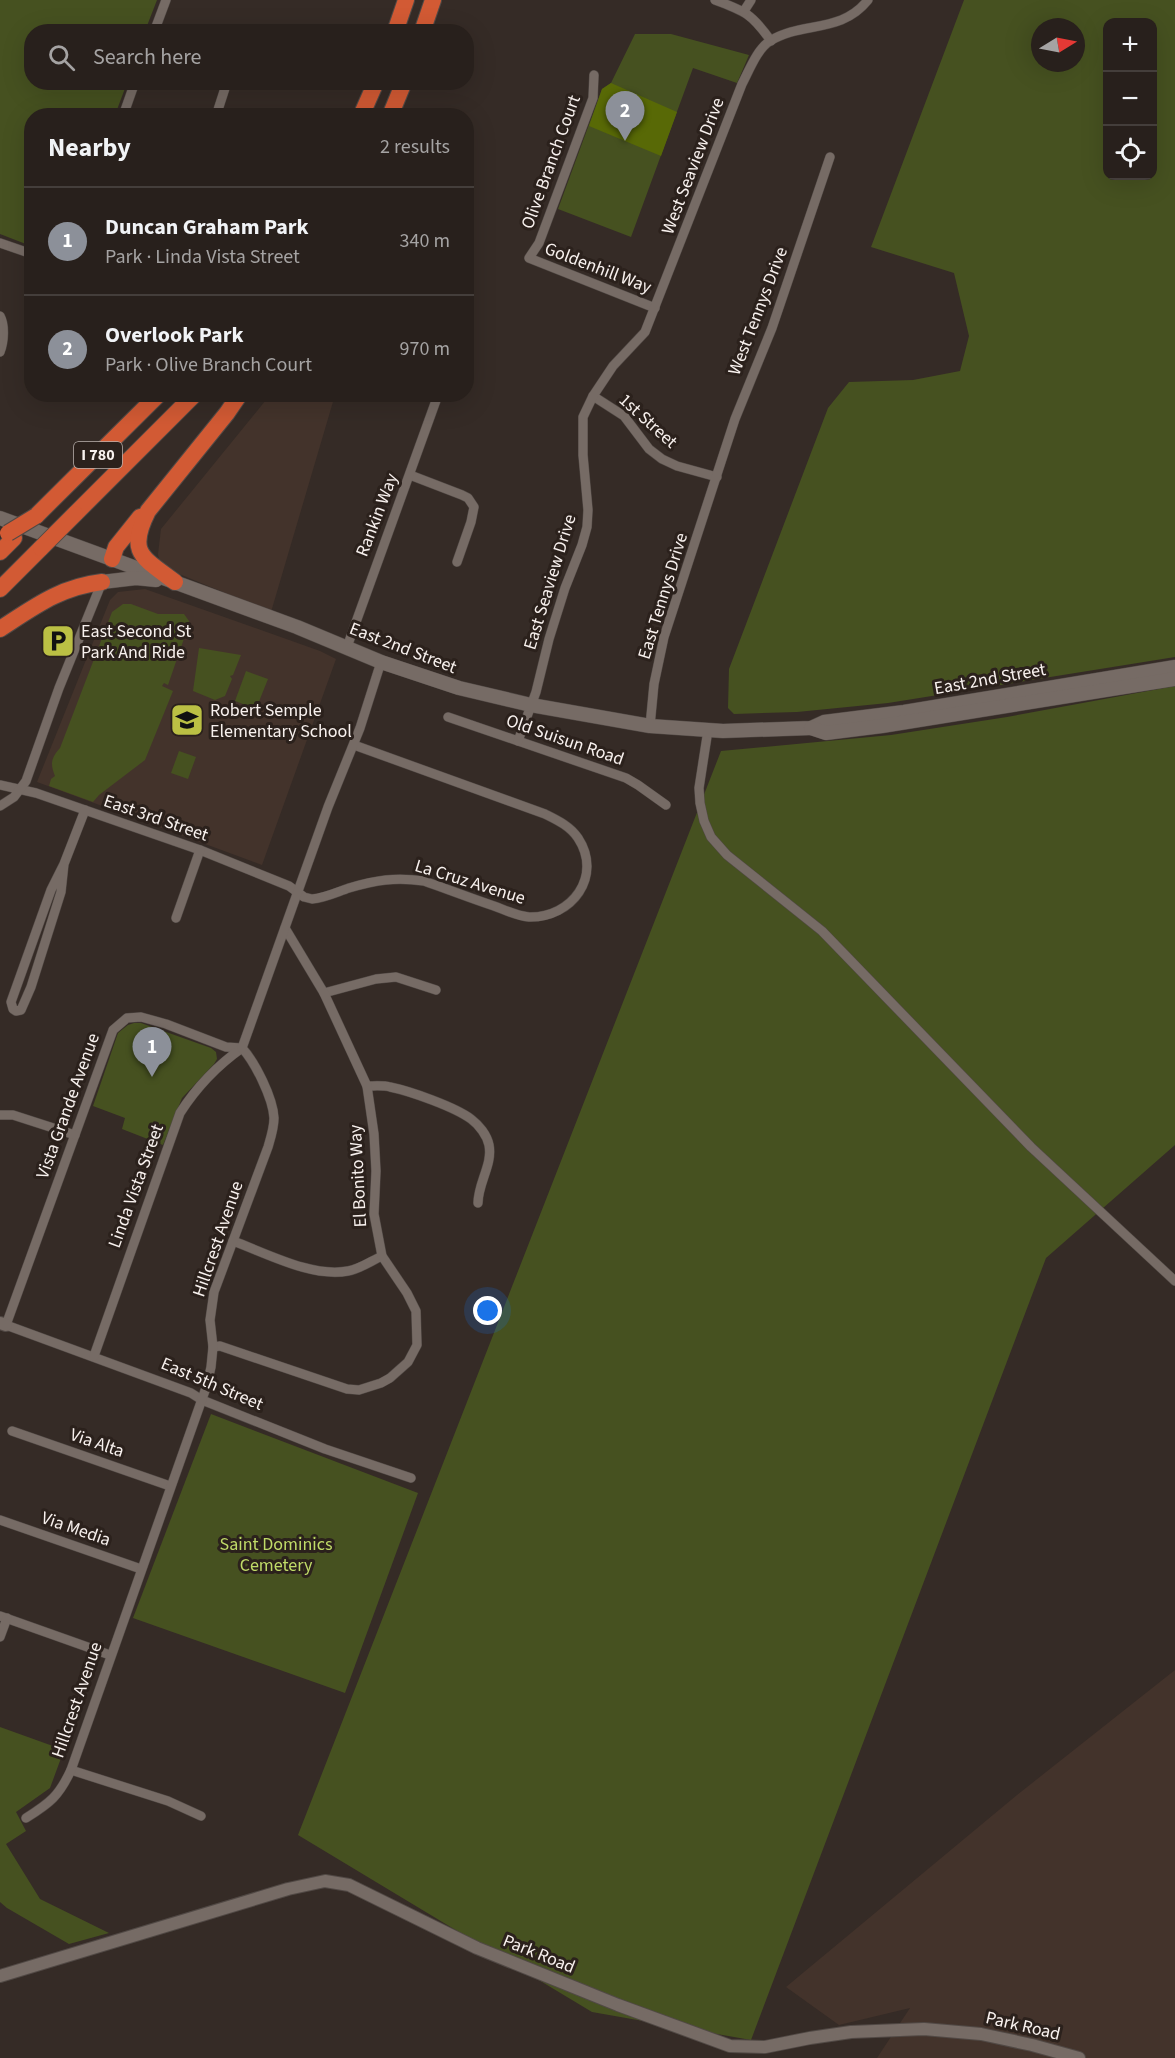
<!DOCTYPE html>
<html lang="en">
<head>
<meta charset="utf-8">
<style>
  :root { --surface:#28201c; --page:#342d29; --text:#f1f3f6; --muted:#a5a3a3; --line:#443e3b; --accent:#8c9099 }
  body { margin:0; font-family:"Source Sans 3",sans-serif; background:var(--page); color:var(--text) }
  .controls { position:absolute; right:18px; top:18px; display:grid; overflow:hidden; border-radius:12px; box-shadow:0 6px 24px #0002 }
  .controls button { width:54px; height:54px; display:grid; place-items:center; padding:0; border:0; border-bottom:2px solid var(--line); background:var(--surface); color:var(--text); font:30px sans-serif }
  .compass { position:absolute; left:1031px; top:18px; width:54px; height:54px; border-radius:50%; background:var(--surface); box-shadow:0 6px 24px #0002; rotate:80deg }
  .you { position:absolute; left:488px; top:1311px; width:21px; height:21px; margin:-15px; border:4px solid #fff; border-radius:50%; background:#1a73e8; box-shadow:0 0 0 9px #1a73e833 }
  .badge { display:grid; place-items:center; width:39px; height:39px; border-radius:50%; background:var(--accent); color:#fff; font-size:20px; font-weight:700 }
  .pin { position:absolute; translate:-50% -50px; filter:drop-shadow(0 2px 3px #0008) }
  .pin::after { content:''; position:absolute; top:32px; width:21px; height:18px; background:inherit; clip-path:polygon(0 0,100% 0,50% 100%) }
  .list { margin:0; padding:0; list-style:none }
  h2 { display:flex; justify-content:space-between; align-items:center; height:78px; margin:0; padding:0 24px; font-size:26px }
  h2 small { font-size:20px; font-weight:400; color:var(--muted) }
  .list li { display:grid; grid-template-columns:39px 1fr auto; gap:18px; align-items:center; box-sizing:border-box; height:108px; padding:0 24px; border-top:2px solid var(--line) }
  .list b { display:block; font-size:22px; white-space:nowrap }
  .list p { margin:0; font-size:20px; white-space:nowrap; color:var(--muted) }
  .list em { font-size:20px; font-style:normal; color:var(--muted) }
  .icon { flex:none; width:33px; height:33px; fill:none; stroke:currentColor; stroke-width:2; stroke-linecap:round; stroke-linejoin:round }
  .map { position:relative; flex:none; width:1175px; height:2058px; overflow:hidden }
  .search { position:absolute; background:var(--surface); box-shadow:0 6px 24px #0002; left:24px; top:24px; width:450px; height:66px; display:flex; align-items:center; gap:15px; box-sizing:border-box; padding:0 21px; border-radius:24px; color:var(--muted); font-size:22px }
  .panel { position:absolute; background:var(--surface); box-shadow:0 6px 24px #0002; left:24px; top:108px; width:450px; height:294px; border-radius:24px }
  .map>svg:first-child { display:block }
  .built { fill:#43332b }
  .green { fill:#465120; fill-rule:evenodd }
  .forest { fill:#586906 }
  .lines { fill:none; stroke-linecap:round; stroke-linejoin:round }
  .minor-casing { stroke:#514945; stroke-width:10 }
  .tertiary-casing { stroke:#514945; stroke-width:14 }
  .secondary-casing { stroke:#514945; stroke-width:15 }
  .motorway-casing { stroke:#514945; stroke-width:18 }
  .minor { stroke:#766b65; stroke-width:9 }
  .tertiary { stroke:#766b65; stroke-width:12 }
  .secondary { stroke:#766b65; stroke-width:14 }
  .motorway { stroke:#d25a34; stroke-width:16 }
  .motorway-bridge-casing { stroke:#514945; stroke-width:18; stroke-linecap:butt }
  .motorway-bridge { stroke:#d25a34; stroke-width:16 }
  .labels { text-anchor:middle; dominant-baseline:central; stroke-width:6; stroke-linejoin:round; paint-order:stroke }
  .shield { fill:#2b211c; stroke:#bab3af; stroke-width:1.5 }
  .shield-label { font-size:16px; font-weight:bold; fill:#f8f1ee }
  .street-label { font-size:18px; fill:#f8f1ee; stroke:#2b211c }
  .poi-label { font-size:18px; fill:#f8f1ee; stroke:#2b211c; text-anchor:start }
  .park-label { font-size:18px; fill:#c0db68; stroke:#2b211c }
</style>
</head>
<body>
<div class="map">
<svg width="1175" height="2058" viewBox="0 0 1175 2058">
  <rect width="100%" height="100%" fill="#352b26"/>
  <!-- built -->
  <g class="built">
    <path d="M 270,395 L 335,395 L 271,612 L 160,566 L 158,554 L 161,529 Z"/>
    <path d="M 145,589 L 320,651 L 336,659 L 262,865 L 37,782 L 110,600 L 118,592 Z"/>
    <path d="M 1175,1670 L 1175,2058 L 877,2058 L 910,2008 L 839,2025 L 786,1987 L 1017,1795 Z"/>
  </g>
  <!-- green -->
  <g class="green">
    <path d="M 0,0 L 157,0 L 145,31 L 32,32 L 32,82 L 127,83 L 115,115 L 32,116 L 31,246 L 0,234 Z"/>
    <path d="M 964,0 L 1175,0 L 1175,657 L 888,703 L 797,712 L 734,714 L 728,708 L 729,669 L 828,408 L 849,382 L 913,380 L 960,371 L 969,336 L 954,273 L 871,247 ZM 1108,22 L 1152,22 L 1152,176 L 1108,176 ZM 1040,27 L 1076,27 L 1076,63 L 1040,63 Z"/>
    <path d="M 635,34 L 671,34 L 749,55 L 737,83 L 693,68 L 631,237 L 558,209 L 602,89 L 611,83 Z"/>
    <path d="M 123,604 L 131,604 L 158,614 L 184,614 L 189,621 L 188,627 L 168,685 L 164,683 L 162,686 L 173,691 L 145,760 L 99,795 L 93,802 L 49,786 L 51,779 L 55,776 C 50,764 51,758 60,748 L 112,612 Z"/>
    <path d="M 199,648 L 241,655 L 233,675 L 230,676 L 232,679 L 225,696 L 215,700 L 193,691 Z"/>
    <path d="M 246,671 L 268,679 L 256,709 L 235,701 Z"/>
    <path d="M 1175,686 L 1175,1145 L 1046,1258 L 751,2040 L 592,2012 L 298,1835 L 721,751 L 891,735 L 1007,717 Z"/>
    <path d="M 179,751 L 196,757 L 188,779 L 171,773 Z"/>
    <path d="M 134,1023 L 141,1023 L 211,1048 L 216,1052 L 217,1059 L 214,1064 L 182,1098 L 163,1145 L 122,1129 L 125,1118 L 93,1106 L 118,1033 L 128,1025 Z"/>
    <path d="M 211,1414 L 418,1493 L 345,1693 L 133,1618 Z"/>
    <path d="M 0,1727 L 64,1750 L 50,1788 L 16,1812 L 26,1831 L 6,1844 L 40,1899 L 109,1933 L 69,1944 L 7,1908 L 0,1902 Z"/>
  </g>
  <!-- forest -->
  <path class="forest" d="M 611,83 L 677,112 L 661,156 L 589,126 L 602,89 Z"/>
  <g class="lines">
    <defs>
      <g id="minor">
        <path d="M 715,0 C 745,11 752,14 771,41"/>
        <path d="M 744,11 L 751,0"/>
        <path d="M 154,32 L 166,0"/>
        <path d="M 594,75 L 593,98 L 539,243 L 529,258 L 655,308"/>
        <path d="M 123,116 L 135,82"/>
        <path d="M 216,116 L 227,82"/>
        <path d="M 0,243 L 32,254"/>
        <path d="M 0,316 C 5,325 4,342 0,352"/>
        <path d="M 593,396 L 624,416 L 649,449 L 662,459 L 677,466 L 717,477"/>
        <path d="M 410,475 L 462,495 L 468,498 L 474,507 L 471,522 L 457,562"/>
        <path d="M 347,647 L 438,395"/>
        <path d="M 448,717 L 626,778 L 638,785 L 666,805"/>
        <path d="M 650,726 L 654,684 L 664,637 L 735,419 L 772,328 L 830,157"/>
        <path d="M 708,730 L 699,788 L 700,803 L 704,821 L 711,837 L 727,855 L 822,931 L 1031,1147 L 1175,1281"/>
        <path d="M 518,741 L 536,692 L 549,639 L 565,588 L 582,545 L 587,527 L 588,510 L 583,455 L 583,417 L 593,396 L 613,366 L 645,332 L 742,84 C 749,71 757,49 770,41 C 802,21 841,34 868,0"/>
        <path d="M 0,785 L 36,793 L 200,850 L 289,886 L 304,897 L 312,899 C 325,898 337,892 349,888 C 376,880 395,877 424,881 C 447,889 470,898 494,906 C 505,910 517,916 529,917 C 572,918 603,876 578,838 C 570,826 557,820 545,814 L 354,745"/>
        <path d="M 0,806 L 14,797 L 26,781 L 59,688 L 102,582"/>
        <path d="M 64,864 L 61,892 L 31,987 L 21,1010 L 16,1011 L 13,1009 L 11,1002 L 51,890 L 64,864 L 85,810"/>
        <path d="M 176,918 L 200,850"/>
        <path d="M 324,993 L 376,979 L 396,977 L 436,990"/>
        <path d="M 242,1048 L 226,1047 L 166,1024 L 141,1017 L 127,1018 L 113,1030 L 6,1325 L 191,1393 L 202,1400 L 325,1449 L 411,1478"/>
        <path d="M 367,1086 C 374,1086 383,1085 390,1087 C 410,1091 455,1107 471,1119 C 479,1125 487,1135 489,1145 C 493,1164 478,1183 478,1203"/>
        <path d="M 0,1115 L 13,1115 L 75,1135"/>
        <path d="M 233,1241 C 266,1253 312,1278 348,1271 C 360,1269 371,1261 382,1256"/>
        <path d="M 213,1347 L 220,1346 L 347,1389 L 359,1390 L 381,1383 L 390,1378 L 408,1362 L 417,1345 L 416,1311 L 407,1293 L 382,1256 L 374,1214 L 376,1171 L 374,1134 L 367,1086 L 324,993 L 285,928"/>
        <path d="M 94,1356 L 180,1113 C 196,1088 218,1065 242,1048"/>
        <path d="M 12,1431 L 170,1486"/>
        <path d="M 0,1520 L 141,1569"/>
        <path d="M 0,1616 L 110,1655"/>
        <path d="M 0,1637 L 7,1618"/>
        <path d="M 71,1770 L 168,1801 L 201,1816"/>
        <path d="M 26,1818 C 50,1803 59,1796 71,1770 L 207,1385 L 211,1367 L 213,1347 L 210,1320 L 214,1292 L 268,1147 C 271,1137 274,1128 274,1118 C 273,1098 255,1062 242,1048 L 328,807 L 360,728 L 381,662"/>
      </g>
      <g id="tertiary">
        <path d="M 0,1323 L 6,1325"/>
        <path d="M 0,1976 L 288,1889 L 325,1881 L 349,1885 L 477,1948 L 618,2005 L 730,2046 L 765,2047 L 810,2038 L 851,2032 L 924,2029 L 981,2034 L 1032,2045 L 1079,2058"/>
      </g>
      <g id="secondary">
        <path d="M 0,518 L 297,627 L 381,662 L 459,688 L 531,705 L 650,726 L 723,731 L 811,728 L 824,722 L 904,712 L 1175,667"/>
        <path d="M 102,582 L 136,578 L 156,580"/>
        <path d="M 811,728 L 826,733 L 882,726 L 1175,679"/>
      </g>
      <g id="motorway">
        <path d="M 395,32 L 406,0"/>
        <path d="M 422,32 L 433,0"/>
        <path d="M 361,116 L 376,82"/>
        <path d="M 390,116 L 404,82"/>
        <path d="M 75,514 L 195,394"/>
        <path d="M 36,516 L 159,394"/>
        <path d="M 0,552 L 14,538"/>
        <path d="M 112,559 L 116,547 L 140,517"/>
        <path d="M 175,582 C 142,557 127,553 148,511 L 227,413 L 240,394"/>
        <path d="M 0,589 L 41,548"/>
        <path d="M 0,629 C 34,607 60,587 102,582"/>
      </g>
    </defs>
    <!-- minor casing -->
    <use href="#minor" class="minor-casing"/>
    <!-- tertiary casing -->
    <use href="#tertiary" class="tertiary-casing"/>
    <!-- secondary casing -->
    <use href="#secondary" class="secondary-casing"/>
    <!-- motorway casing -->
    <use href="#motorway" class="motorway-casing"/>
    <!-- minor -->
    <use href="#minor" class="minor"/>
    <!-- tertiary -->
    <use href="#tertiary" class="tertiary"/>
    <!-- secondary -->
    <use href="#secondary" class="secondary"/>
    <!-- motorway -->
    <use href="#motorway" class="motorway"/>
    <defs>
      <g id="motorway-bridge">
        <path d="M 8,533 L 36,516"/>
        <path d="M 41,548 L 75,514"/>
      </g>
    </defs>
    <!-- motorway-bridge casing -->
    <use href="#motorway-bridge" class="motorway-bridge-casing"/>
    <!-- motorway-bridge -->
    <use href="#motorway-bridge" class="motorway-bridge"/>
  </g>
  <!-- icons -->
  <defs>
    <symbol id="parking-square" viewBox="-11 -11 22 22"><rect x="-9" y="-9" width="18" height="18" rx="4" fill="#bbc044" stroke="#2b211c"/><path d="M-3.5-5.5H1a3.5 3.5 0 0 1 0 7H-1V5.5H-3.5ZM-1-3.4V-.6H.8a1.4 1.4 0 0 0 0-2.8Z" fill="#111"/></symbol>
    <symbol id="school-square" viewBox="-11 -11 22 22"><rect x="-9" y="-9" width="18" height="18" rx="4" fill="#bbc044" stroke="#2b211c"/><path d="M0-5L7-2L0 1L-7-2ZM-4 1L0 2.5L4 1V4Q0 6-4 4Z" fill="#111"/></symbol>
  </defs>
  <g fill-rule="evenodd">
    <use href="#parking-square" x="39" y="622" width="38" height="38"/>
    <use href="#school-square" x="168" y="701" width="38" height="38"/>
  </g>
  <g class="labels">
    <!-- shield labels -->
    <rect class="shield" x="74" y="442" width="48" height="26" rx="4.5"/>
    <g class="shield-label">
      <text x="98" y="455">I 780</text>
    </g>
    <!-- street labels -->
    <g class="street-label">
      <text transform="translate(551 162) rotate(-70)">Olive Branch Court</text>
      <text transform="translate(693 166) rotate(-69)">West Seaview Drive</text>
      <text transform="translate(598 268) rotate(21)">Goldenhill Way</text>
      <text transform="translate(758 311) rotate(-69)">West Tennys Drive</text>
      <text transform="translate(648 421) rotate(42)">1st Street</text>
      <text transform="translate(377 515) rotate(-69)">Rankin Way</text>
      <text transform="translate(550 582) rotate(-73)">East Seaview Drive</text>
      <text transform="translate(663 596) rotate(-73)">East Tennys Drive</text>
      <text transform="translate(403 648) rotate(21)">East 2nd Street</text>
      <text transform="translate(990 679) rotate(-10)">East 2nd Street</text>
      <text transform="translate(565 740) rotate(19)">Old Suisun Road</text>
      <text transform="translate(156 818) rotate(19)">East 3rd Street</text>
      <text transform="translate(470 882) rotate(17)">La Cruz Avenue</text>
      <text transform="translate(68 1106) rotate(-70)">Vista Grande Avenue</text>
      <text transform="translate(358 1176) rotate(-93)">El Bonito Way</text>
      <text transform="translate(136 1186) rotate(-70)">Linda Vista Street</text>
      <text transform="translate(218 1239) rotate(-71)">Hillcrest Avenue</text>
      <text transform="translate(212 1384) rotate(23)">East 5th Street</text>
      <text transform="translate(97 1443) rotate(19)">Via Alta</text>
      <text transform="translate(76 1529) rotate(19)">Via Media</text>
      <text transform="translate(77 1700) rotate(-71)">Hillcrest Avenue</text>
      <text transform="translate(539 1954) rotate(22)">Park Road</text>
      <text transform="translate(1023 2026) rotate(13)">Park Road</text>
    </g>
    <!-- poi labels -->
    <g class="poi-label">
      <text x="81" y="631">East Second St<tspan x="81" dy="21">Park And Ride</tspan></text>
      <text x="210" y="710">Robert Semple<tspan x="210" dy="21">Elementary School</tspan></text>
    </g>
    <!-- park labels -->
    <g class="park-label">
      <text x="276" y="1544">Saint Dominics<tspan x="276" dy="21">Cemetery</tspan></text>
    </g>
  </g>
</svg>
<div class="controls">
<button>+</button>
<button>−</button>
<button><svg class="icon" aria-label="locate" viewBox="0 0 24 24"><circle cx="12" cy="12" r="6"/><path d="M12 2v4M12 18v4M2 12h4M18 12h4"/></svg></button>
</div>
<svg class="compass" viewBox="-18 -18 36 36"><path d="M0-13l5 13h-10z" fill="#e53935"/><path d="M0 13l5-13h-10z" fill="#a5a3a3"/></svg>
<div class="you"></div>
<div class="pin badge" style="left:152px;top:1077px">1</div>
<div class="pin badge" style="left:625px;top:141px">2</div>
<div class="search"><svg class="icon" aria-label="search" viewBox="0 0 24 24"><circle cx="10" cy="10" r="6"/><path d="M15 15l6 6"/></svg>Search here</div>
<section class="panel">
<h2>Nearby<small>2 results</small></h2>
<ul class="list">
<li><span class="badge">1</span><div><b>Duncan Graham Park</b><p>Park · Linda Vista Street</p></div><em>340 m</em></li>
<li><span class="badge">2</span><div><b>Overlook Park</b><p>Park · Olive Branch Court</p></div><em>970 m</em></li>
</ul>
</section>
</div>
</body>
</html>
